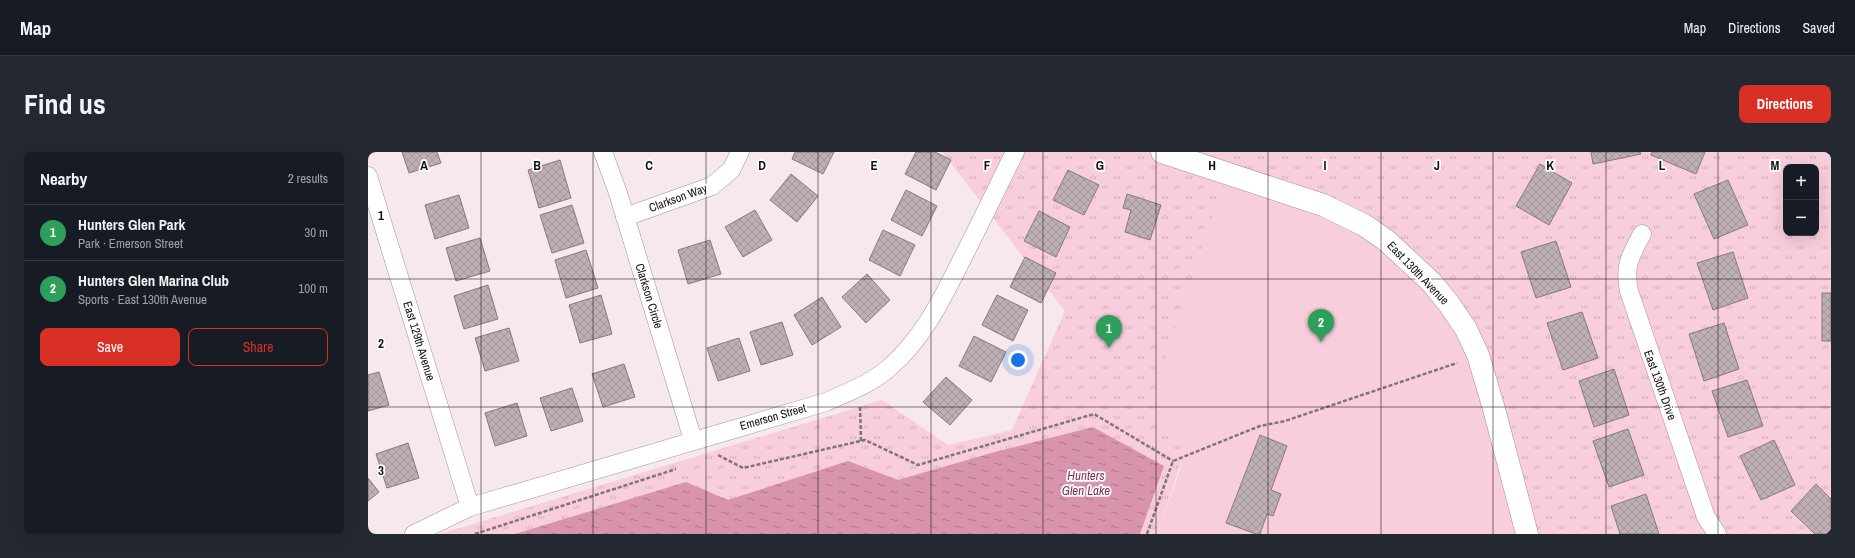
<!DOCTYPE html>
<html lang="en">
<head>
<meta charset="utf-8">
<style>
  :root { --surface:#171b24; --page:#242831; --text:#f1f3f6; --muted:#9ea1a6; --line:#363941; --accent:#d93025 }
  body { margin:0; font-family:"Archivo Narrow",sans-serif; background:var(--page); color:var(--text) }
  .controls { position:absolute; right:12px; top:12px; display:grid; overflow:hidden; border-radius:8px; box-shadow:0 4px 16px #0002 }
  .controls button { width:36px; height:36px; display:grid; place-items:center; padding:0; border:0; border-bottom:1px solid var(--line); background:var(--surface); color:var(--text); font:20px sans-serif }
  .you { position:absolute; left:650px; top:208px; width:14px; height:14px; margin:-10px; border:3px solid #fff; border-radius:50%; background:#1a73e8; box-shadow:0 0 0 6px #1a73e833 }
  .badge { display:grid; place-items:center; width:26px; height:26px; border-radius:50%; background:var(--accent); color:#fff; font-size:13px; font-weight:700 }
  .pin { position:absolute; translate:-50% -33px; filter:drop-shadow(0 1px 2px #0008) }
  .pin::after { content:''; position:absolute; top:21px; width:14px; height:12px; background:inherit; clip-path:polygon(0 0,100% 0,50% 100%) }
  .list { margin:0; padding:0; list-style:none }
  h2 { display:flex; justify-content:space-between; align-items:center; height:52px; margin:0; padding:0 16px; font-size:17px }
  h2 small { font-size:13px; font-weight:400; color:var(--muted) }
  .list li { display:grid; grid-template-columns:26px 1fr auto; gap:12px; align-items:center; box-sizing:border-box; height:56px; padding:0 16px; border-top:1px solid var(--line) }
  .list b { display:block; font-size:15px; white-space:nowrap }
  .list p { margin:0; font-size:13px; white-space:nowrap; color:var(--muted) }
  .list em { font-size:13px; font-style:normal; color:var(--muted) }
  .actions { display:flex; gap:8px; padding:12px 16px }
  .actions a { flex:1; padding:9px 0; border:1px solid var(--accent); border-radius:8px; text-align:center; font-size:14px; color:var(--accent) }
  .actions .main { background:var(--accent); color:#fff }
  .map { position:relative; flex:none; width:1463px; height:382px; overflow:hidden; border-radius:8px }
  header { display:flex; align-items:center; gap:24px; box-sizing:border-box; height:56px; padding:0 20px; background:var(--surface); border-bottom:1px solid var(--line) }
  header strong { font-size:19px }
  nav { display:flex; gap:22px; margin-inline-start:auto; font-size:14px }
  .intro { display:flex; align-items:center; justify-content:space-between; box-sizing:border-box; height:96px; padding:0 24px }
  h1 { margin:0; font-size:28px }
  .button { padding:10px 18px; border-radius:8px; background:var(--accent); color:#fff; font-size:14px; font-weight:700 }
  main { display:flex; gap:24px; padding:0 24px }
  aside { flex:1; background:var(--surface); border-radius:8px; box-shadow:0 4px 16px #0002 }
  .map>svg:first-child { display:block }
  .grass { fill:url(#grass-tufts); fill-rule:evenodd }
  .pitch { fill:#f8cddc }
  .water { fill:url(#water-ripples) }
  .building { fill:url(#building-cross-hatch); stroke:#86797d }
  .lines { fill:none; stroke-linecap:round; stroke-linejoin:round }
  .street-casing { stroke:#a09297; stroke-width:19 }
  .secondary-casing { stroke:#a09297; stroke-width:23 }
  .path { stroke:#7f7579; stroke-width:2.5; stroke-dasharray:4 2; stroke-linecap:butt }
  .street { stroke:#fff; stroke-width:18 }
  .secondary { stroke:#fff; stroke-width:22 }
  .grid { fill:none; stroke:#151012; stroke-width:1; stroke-opacity:0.55 }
  .labels { text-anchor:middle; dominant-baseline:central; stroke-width:3.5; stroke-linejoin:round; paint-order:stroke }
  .street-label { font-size:12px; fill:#151012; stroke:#fff }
  .water-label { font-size:13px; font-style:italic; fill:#802f53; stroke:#fff }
  .grid-label { font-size:13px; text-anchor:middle; font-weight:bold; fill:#151012; stroke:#fff; stroke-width:3.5; stroke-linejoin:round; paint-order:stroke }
</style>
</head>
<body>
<header>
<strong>Map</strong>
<nav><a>Map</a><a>Directions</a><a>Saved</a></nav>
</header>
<div class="intro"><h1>Find us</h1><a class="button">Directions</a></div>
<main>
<aside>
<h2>Nearby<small>2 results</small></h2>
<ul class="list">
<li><span class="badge" style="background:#2e9e5b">1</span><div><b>Hunters Glen Park</b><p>Park · Emerson Street</p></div><em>30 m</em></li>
<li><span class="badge" style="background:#2e9e5b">2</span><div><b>Hunters Glen Marina Club</b><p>Sports · East 130th Avenue</p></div><em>100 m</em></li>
</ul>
<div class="actions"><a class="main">Save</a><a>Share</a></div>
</aside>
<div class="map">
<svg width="1463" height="382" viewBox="0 0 1463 382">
  <defs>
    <pattern id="grass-tufts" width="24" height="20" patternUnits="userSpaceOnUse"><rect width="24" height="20" fill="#f8cddc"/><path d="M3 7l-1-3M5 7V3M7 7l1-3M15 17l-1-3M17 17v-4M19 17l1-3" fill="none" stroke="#d4afbc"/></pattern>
    <pattern id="water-ripples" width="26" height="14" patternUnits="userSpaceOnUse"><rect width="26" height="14" fill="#d893ad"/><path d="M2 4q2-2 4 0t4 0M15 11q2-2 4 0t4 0" fill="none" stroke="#ae778b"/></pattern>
    <pattern id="building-cross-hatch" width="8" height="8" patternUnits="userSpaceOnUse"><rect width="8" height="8" fill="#bdafb4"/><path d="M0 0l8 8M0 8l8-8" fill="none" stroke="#a2969a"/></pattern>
  </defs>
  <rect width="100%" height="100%" fill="#f7e8ed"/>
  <!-- grass -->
  <path class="grass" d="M 574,0 L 1463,0 L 1463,382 L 870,382 L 813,310 L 789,382 L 72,382 L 514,248 L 580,293 L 644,278 L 697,159 ZM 1418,15 L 1448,15 L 1448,81 L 1418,81 Z"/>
  <!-- pitch -->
  <path class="pitch" d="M 859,21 L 996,73 L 1082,152 L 1159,382 L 789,382 L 813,315 L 816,292 L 782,252 Z"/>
  <!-- water -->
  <path class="water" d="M 725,275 L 796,314 L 772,382 L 147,382 L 318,330 L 360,348 L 480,309 L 530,328 L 627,300 Z"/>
  <!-- building -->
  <g class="building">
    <path d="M 34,0 L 69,0 L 73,11 L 41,21 Z"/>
    <path d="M 427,0 L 466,0 L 455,22 L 424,7 Z"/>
    <path d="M 548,0 L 567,0 L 583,8 L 568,38 L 537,22 Z"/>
    <path d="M 1223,0 L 1272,0 L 1273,2 L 1225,12 Z"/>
    <path d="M 1284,0 L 1337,0 L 1328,22 L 1283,3 Z"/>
    <path d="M 192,8 L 203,46 L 171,56 L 160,18 Z"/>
    <path d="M 1172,12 L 1204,31 L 1181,73 L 1148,54 Z"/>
    <path d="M 700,18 L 731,33 L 716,63 L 685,48 Z"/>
    <path d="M 423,22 L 450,44 L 429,70 L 402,48 Z"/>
    <path d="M 1360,28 L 1380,73 L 1346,87 L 1326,42 Z"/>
    <path d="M 538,38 L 569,54 L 554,84 L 523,68 Z"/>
    <path d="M 759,42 L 793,53 L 782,88 L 757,80 L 763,58 L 755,56 Z"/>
    <path d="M 91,43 L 101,76 L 67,87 L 57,53 Z"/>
    <path d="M 204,53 L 216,91 L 184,101 L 172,63 Z"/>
    <path d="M 387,58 L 404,88 L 375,105 L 357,75 Z"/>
    <path d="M 671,59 L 702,75 L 688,105 L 656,89 Z"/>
    <path d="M 515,78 L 547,93 L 532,124 L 501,108 Z"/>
    <path d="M 112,86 L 122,119 L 88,129 L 78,96 Z"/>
    <path d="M 342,88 L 353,122 L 320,132 L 310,98 Z"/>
    <path d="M 1188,89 L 1203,135 L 1168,146 L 1153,100 Z"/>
    <path d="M 218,98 L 230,136 L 198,146 L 187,108 Z"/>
    <path d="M 1365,100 L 1380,146 L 1345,158 L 1329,111 Z"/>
    <path d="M 657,105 L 688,121 L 673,151 L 642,135 Z"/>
    <path d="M 499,122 L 522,148 L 498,171 L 474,145 Z"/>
    <path d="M 120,133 L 130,167 L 96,177 L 86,144 Z"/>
    <rect x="1454" y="141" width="9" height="48"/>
    <path d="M 233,143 L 244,182 L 212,191 L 201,153 Z"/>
    <path d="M 629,143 L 660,158 L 645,189 L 614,173 Z"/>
    <path d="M 454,145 L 473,175 L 444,193 L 426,163 Z"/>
    <path d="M 1214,160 L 1230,206 L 1195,218 L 1179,171 Z"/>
    <path d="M 414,170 L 425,203 L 393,213 L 382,180 Z"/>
    <path d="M 1356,171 L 1371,217 L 1336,229 L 1321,182 Z"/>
    <path d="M 141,176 L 151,209 L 117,219 L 107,186 Z"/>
    <path d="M 606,184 L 638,200 L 623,230 L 591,214 Z"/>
    <path d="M 371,186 L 382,219 L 350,229 L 339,196 Z"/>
    <path d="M 256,212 L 267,245 L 235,255 L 224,222 Z"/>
    <path d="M 1246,217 L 1261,263 L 1226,275 L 1211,229 Z"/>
    <path d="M 11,220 L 21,253 L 0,259 L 0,223 Z"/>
    <path d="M 578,225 L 604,248 L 582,273 L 555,250 Z"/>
    <path d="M 1379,228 L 1395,274 L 1360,285 L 1344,239 Z"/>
    <path d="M 204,236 L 215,269 L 183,279 L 172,246 Z"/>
    <path d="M 149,251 L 159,284 L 127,294 L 117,261 Z"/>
    <path d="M 1260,277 L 1276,323 L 1241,335 L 1225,289 Z"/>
    <path d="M 892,283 L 919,294 L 903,338 L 913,342 L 905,364 L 899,362 L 892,382 L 888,382 L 858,371 Z"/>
    <path d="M 1406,288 L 1427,333 L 1393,348 L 1372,304 Z"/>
    <path d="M 40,291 L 51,326 L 19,336 L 8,302 Z"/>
    <path d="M 0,326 L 11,340 L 0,349 Z"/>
    <path d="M 1448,332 L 1463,347 L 1463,382 L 1447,382 L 1423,359 Z"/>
    <path d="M 1278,342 L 1291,382 L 1252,382 L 1243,354 Z"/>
  </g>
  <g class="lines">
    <defs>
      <g id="street">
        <path d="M 235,0 L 250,41 L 325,288"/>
        <path d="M 0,24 L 102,355"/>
        <path d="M 257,65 L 344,34 L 363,18 L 372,0"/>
        <path d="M 1274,82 C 1262,105 1256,113 1261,139 L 1338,365 L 1349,382"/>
        <path d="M 46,382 L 102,355 L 458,250 C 480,240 503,232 522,215 C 556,185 574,147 594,107 C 612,72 629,36 647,0"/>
      </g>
      <path id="secondary" d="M 794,0 L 955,53 L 996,73 L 1019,89 L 1064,131 L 1081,152 L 1098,177 L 1110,203 L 1126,257 L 1159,382"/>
    </defs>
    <!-- street casing -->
    <use href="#street" class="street-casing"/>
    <!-- secondary casing -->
    <use href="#secondary" class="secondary-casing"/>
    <!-- path -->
    <g class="path">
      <path d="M 492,255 L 493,289"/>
      <path d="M 350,303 L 375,316 L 497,288 L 550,313 L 726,262 L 805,309"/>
      <path d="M 107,382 L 308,317"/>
      <path d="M 779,382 L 805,309 L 892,274 L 917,269 L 1089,211"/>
    </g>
    <!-- street -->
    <use href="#street" class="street"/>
    <!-- secondary -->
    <use href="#secondary" class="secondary"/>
  </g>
  <!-- grid -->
  <path class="grid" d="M 113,0 L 113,382M 225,0 L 225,382M 338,0 L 338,382M 450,0 L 450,382M 563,0 L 563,382M 675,0 L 675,382M 788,0 L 788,382M 900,0 L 900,382M 1013,0 L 1013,382M 1125,0 L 1125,382M 1238,0 L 1238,382M 1350,0 L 1350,382M 0,127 L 1463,127M 0,255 L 1463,255"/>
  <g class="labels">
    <!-- street labels -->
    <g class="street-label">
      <text transform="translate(310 46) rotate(-20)">Clarkson Way</text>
      <text transform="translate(1050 121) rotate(46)">East 130th Avenue</text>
      <text transform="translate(281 144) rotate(73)">Clarkson Circle</text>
      <text transform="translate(51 189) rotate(73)">East 129th Avenue</text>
      <text transform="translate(1292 233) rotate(70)">East 130th Drive</text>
      <text transform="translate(405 265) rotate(-16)">Emerson Street</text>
    </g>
    <!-- water labels -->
    <g class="water-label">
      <text x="718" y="323">Hunters<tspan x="718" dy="15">Glen Lake</tspan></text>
    </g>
  </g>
  <g class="grid-label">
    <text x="56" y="18">A</text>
    <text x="169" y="18">B</text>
    <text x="281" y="18">C</text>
    <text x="394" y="18">D</text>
    <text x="506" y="18">E</text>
    <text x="619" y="18">F</text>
    <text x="732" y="18">G</text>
    <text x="844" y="18">H</text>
    <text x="957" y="18">I</text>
    <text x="1069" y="18">J</text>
    <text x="1182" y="18">K</text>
    <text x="1294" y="18">L</text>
    <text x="1407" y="18">M</text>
    <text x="13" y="68">1</text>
    <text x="13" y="196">2</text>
    <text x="13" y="323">3</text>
  </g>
</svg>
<div class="controls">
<button>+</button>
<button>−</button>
</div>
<div class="you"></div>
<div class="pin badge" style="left:741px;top:196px;background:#2e9e5b">1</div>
<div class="pin badge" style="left:953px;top:190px;background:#2e9e5b">2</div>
</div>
</main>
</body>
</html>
